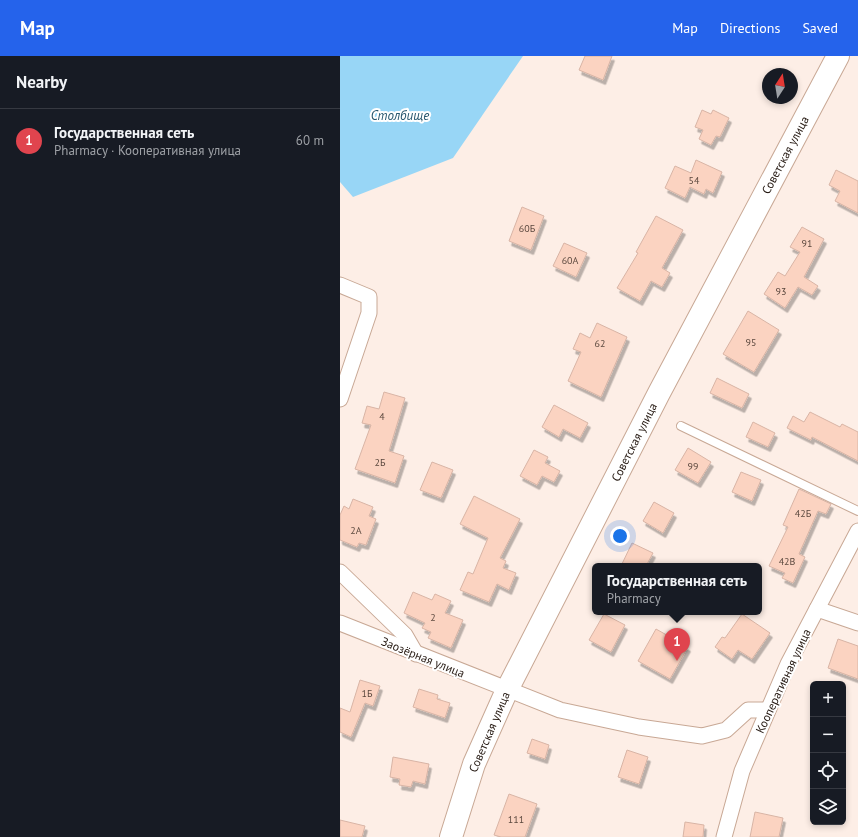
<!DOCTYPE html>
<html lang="en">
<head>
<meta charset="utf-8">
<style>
  :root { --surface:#171b24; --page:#242831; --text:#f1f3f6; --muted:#9ea1a6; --line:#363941; --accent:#2563eb }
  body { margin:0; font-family:"PT Sans",sans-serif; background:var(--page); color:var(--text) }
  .controls { position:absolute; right:12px; bottom:12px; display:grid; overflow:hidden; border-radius:6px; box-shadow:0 2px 6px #0003 }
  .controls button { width:36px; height:36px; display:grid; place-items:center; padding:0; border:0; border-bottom:1px solid var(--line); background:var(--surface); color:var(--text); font:20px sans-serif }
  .compass { position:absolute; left:422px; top:12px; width:36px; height:36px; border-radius:50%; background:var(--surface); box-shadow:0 2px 6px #0003; rotate:12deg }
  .you { position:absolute; left:280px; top:480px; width:14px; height:14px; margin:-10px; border:3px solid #fff; border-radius:50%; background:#1a73e8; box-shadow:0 0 0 6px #1a73e833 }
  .badge { display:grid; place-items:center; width:26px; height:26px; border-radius:50%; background:var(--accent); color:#fff; font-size:13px; font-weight:700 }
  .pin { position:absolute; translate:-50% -33px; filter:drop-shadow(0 1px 2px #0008) }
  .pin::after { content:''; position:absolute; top:21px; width:14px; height:12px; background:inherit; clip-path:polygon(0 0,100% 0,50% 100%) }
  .popup { position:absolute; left:252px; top:507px; width:170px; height:52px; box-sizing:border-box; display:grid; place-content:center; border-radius:6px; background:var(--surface); filter:drop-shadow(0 1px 3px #0005); font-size:13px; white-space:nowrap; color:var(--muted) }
  .popup b { font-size:15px; color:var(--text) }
  .popup::after { content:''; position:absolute; left:50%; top:100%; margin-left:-8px; border:8px solid transparent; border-top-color:var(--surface) }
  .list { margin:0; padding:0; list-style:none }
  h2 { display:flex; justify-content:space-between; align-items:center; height:52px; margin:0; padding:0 16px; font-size:17px }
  h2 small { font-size:13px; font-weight:400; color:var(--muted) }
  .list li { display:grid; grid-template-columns:26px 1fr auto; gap:12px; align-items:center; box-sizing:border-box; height:64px; padding:0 16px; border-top:1px solid var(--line) }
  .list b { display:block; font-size:15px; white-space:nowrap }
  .list p { margin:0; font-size:13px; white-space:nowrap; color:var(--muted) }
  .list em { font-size:13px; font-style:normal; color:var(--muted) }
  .icon { flex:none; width:22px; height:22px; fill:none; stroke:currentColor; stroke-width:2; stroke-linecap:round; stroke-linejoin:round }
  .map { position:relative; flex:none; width:518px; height:781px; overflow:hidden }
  header { display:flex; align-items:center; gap:24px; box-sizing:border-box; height:56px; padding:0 20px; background:var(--accent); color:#fff }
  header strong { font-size:19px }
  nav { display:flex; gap:22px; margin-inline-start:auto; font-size:14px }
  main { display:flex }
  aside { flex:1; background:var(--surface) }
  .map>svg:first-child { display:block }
  .water { fill:#98d6f6 }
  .building { fill:#fbd3c1; stroke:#d8b4a5; filter:url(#shadow) }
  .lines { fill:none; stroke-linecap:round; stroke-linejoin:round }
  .lane-casing { stroke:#c8a895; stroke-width:10 }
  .street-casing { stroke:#c8a895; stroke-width:17 }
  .secondary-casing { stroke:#c8a895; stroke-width:24 }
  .lane { stroke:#fff; stroke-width:8 }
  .street { stroke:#fff; stroke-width:15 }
  .secondary { stroke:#fff; stroke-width:22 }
  .labels { text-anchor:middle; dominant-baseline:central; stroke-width:4; stroke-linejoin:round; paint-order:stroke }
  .number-label { font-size:10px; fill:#5b483e }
  .street-label { font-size:12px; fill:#261a13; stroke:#fff }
  .water-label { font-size:13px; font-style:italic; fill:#28576e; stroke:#fff }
</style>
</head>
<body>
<header>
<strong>Map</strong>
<nav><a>Map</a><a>Directions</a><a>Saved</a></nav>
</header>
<main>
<aside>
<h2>Nearby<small></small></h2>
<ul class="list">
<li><span class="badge" style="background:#e0444e">1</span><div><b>Государственная сеть</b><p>Pharmacy · Кооперативная улица</p></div><em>60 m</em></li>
</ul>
</aside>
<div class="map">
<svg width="518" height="781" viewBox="0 0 518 781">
  <defs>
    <filter id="shadow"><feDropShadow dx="2.5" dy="4.5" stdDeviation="0" flood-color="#0004"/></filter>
  </defs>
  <rect width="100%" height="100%" fill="#fdeee6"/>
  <!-- water -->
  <path class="water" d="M 0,0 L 183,0 L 113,102 L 13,141 L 0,126 Z"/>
  <!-- building -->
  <g class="building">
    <path d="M 245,0 L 272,0 L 263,24 L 239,14 Z"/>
    <path d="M 362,54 L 371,58 L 373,54 L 389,62 L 380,81 L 376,80 L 371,89 L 359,83 L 363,74 L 355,71 Z"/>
    <path d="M 356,104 L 382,116 L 373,137 L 366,133 L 364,138 L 350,131 L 345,142 L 325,132 L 335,110 L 351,117 Z"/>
    <path d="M 496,114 L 518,125 L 518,157 L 495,145 L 500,135 L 489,129 Z"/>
    <path d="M 182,151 L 204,160 L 191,194 L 169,185 Z"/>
    <path d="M 316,160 L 343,174 L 322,212 L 330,217 L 322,231 L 311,225 L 300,245 L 277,232 L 298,197 L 296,196 Z"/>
    <path d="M 462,171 L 484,183 L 464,221 L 478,230 L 472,239 L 458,231 L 445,252 L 424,238 L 438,216 L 445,220 L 460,196 L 450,191 Z"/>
    <path d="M 224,187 L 247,197 L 236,221 L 213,210 Z"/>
    <path d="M 408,255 L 439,274 L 414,316 L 383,298 Z"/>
    <path d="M 257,267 L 287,281 L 261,341 L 228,325 L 241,296 L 233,293 L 240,277 L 250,282 Z"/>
    <path d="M 377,322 L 409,338 L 402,352 L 370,337 Z"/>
    <path d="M 44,336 L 65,342 L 49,395 L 64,400 L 55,427 L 15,413 L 31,369 L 22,367 L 27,350 L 39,353 Z"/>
    <path d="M 214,349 L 248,367 L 240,382 L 223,373 L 219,381 L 202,371 Z"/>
    <path d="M 470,356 L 500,371 L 502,368 L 518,376 L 518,405 L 472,381 L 471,384 L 447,372 L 453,360 L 464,366 Z"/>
    <path d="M 413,366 L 435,377 L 428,391 L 406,381 Z"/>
    <path d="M 348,392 L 371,406 L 358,427 L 335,414 Z"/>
    <path d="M 194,394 L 208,401 L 205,407 L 220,415 L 214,426 L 202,420 L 197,429 L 180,420 Z"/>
    <path d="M 92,406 L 113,414 L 101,442 L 80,434 Z"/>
    <path d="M 401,416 L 421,424 L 412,445 L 392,436 Z"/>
    <path d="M 459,433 L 491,448 L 486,458 L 478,455 L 459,498 L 465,501 L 453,527 L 442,522 L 445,517 L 429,510 L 448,471 L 443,469 Z"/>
    <path d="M 134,440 L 180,463 L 160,502 L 166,505 L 163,512 L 176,517 L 169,534 L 157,528 L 149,546 L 120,534 L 128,516 L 133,518 L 148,482 L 120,468 Z"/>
    <path d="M 13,443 L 33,451 L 29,460 L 36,463 L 26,489 L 19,487 L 17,491 L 0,484 L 0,459 L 4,450 L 9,453 Z"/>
    <path d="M 314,446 L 334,457 L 323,477 L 303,465 Z"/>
    <path d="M 292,487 L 313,497 L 306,510 L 281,510 Z"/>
    <path d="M 73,536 L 92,544 L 95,538 L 111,545 L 105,557 L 123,564 L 111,592 L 88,582 L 91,576 L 82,572 L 85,567 L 64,557 Z"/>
    <path d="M 264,558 L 285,569 L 271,596 L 249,584 Z"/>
    <path d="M 402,558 L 430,577 L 412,603 L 398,594 L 392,603 L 375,591 L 382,581 L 385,582 Z"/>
    <path d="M 316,573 L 348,591 L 330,623 L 298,605 Z"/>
    <path d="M 498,583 L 518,590 L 518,623 L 488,612 Z"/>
    <path d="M 20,624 L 40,630 L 33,650 L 25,647 L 11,681 L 0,676 L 0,652 L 10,656 Z"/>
    <path d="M 79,633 L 98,639 L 97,643 L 110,647 L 105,662 L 73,651 Z"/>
    <path d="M 192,683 L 209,689 L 205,703 L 187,697 Z"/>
    <path d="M 287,694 L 308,701 L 299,728 L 278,721 Z"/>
    <path d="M 53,701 L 89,708 L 85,728 L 73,725 L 71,731 L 59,729 L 60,723 L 50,721 Z"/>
    <path d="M 169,738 L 197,748 L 185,781 L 161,781 L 154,779 Z"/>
    <path d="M 415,756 L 443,762 L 439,781 L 410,781 Z"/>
    <path d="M 0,764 L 25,770 L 22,781 L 0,781 Z"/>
    <path d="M 345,766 L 364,769 L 363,781 L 343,781 Z"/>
  </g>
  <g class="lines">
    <defs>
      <path id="lane" d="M 341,370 L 518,455"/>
      <g id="street">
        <path d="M 0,229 L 29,241 L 29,257 L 0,343"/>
        <path d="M 0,516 L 65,579 L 76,598"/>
        <path d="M 477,553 L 518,567"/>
        <path d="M 0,567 L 220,654 L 299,671 L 362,680 L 386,674 L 408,654 L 428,654"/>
        <path d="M 384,781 L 402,715 L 448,608 L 518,475"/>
      </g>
      <path id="secondary" d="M 111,781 L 134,708 L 167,634 L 319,337 L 498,0"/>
    </defs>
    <!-- lane casing -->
    <use href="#lane" class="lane-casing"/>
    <!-- street casing -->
    <use href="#street" class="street-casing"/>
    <!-- secondary casing -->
    <use href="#secondary" class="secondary-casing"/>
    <!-- lane -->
    <use href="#lane" class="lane"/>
    <!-- street -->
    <use href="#street" class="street"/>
    <!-- secondary -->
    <use href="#secondary" class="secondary"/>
  </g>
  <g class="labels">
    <!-- number labels -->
    <g class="number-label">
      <text x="354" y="124">54</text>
      <text x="187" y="172">60Б</text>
      <text x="467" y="187">91</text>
      <text x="230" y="204">60А</text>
      <text x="441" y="235">93</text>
      <text x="411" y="286">95</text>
      <text x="260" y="287">62</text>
      <text x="42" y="360">4</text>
      <text x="40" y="406">2Б</text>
      <text x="353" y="410">99</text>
      <text x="463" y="457">42Б</text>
      <text x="16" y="474">2А</text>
      <text x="447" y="505">42В</text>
      <text x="93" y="561">2</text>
      <text x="27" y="637">1Б</text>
      <text x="176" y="763">111</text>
    </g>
    <!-- street labels -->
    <g class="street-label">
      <text transform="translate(445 99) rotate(-62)">Советская улица</text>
      <text transform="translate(294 386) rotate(-63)">Советская улица</text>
      <text transform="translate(83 601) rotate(22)">Заозёрная улица</text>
      <text transform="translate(443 625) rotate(-65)">Кооперативная улица</text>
      <text transform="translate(149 676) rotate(-67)">Советская улица</text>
    </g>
    <!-- water labels -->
    <g class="water-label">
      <text x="60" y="59">Столбище</text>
    </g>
  </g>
</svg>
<div class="controls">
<button>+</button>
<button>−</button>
<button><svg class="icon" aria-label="locate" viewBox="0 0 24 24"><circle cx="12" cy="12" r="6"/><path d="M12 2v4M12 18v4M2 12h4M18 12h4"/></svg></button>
<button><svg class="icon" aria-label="layers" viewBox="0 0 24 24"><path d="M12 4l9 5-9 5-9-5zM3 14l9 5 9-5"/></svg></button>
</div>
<svg class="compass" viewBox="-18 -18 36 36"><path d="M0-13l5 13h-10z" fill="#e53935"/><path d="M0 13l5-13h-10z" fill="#9ea1a6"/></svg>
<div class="you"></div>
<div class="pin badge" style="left:337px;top:605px;background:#e0444e">1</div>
<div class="popup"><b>Государственная сеть</b>Pharmacy</div>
</div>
</main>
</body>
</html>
